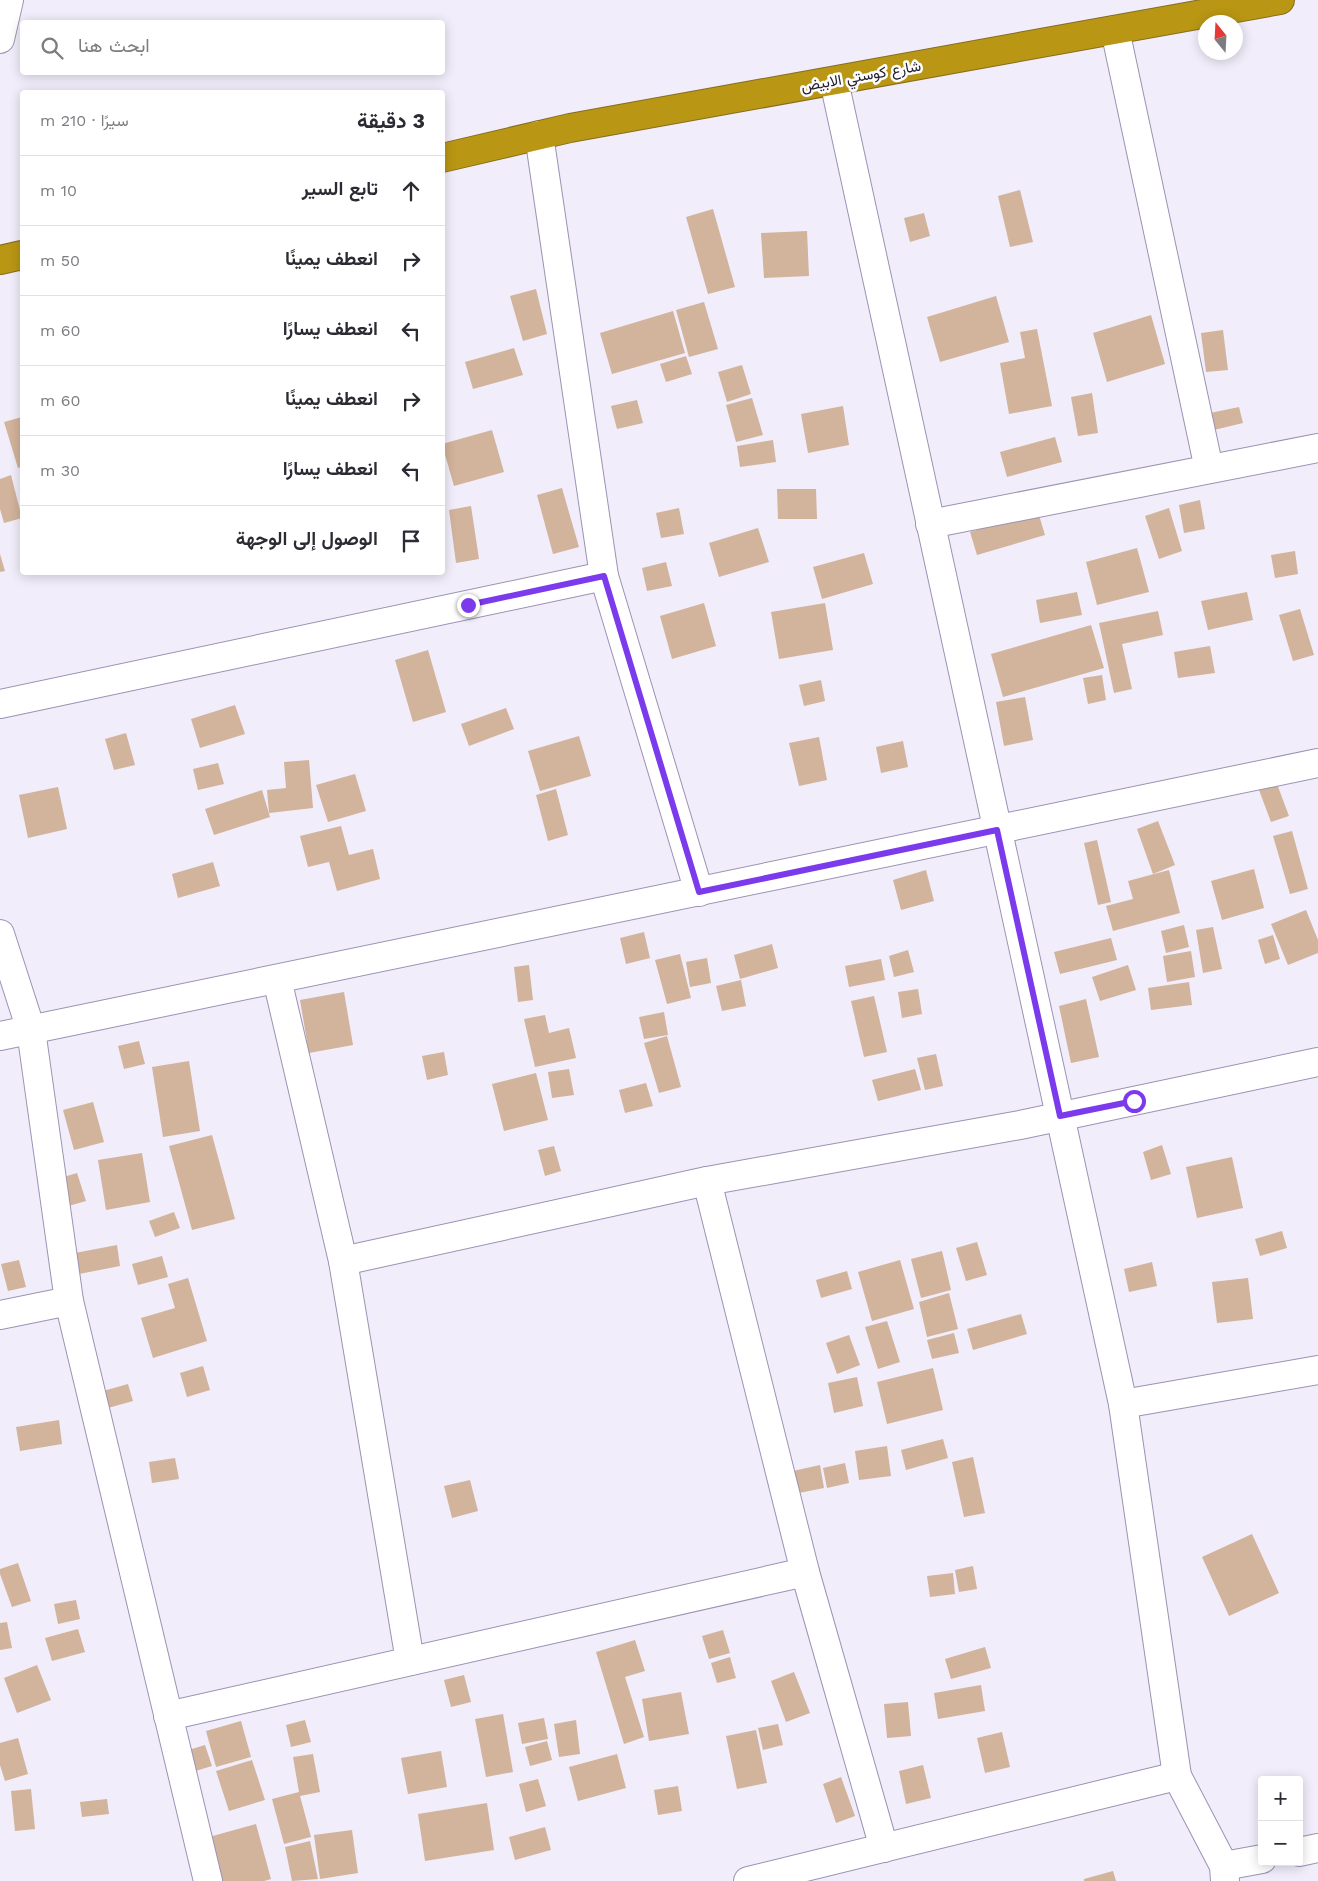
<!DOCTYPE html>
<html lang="ar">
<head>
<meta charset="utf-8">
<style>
  :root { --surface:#fff; --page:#f2f2f3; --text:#2b2b33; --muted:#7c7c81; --line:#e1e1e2 }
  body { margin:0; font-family:"Work Sans",Vazirmatn,sans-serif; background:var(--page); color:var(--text); direction:rtl }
  .controls { position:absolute; right:15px; bottom:15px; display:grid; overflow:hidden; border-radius:5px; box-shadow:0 2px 12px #0003 }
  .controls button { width:45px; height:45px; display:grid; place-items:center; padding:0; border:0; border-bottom:1px solid var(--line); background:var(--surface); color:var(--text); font:25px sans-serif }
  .compass { position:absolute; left:1198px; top:15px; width:45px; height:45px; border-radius:50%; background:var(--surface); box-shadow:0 2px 12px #0003; rotate:342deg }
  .stop { position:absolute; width:15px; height:15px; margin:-11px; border:4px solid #7c3aed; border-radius:50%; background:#fff }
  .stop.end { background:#7c3aed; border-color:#fff; box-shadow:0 1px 5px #0008 }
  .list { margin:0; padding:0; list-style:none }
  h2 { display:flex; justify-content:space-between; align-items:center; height:65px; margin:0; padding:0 20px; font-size:21px }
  h2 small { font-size:16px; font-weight:400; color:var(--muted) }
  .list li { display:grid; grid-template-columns:32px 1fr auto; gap:15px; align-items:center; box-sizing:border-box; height:70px; padding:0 20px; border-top:1px solid var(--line) }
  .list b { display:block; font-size:19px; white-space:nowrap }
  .list em { font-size:16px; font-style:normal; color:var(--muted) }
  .icon { flex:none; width:28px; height:28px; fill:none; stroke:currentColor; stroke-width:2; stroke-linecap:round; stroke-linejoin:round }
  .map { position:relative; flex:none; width:1318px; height:1881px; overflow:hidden; direction:ltr }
  .search { position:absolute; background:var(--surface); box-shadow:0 2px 12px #0003; left:20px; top:20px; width:425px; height:55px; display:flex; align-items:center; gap:12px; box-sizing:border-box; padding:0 18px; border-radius:5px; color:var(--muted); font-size:19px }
  .panel { position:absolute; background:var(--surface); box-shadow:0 2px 12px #0003; left:20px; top:90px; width:425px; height:485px; border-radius:5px; direction:rtl }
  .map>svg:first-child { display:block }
  .building { fill:#d2b39b }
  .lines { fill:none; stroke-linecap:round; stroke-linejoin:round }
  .minor-casing { stroke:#9c92b3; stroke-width:30 }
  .highway-casing { stroke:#856d1d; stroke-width:30 }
  .minor { stroke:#fff; stroke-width:28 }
  .highway { stroke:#b99714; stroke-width:28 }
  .route { stroke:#7c3aed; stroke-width:6 }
  .labels { text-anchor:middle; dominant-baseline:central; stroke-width:5; stroke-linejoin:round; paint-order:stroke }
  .street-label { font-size:15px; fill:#24202d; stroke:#fdfdfd }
</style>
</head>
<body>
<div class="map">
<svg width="1318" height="1881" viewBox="0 0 1318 1881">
  <rect width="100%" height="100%" fill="#f1edfb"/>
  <!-- building -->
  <g class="building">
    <path d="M 1020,190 L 1033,242 L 1010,247 L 998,196 Z"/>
    <path d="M 713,209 L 735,287 L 708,294 L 686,217 Z"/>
    <path d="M 924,213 L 930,236 L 910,242 L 904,218 Z"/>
    <path d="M 807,231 L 809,276 L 764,278 L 761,233 Z"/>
    <path d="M 536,289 L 547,334 L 523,341 L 510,296 Z"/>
    <path d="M 996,296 L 1009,342 L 940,362 L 927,317 Z"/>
    <path d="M 704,302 L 718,349 L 689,357 L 676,310 Z"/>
    <path d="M 673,311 L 685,353 L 612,374 L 600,333 Z"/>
    <path d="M 1151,315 L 1165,364 L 1107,382 L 1093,333 Z"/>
    <path d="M 1037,329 L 1052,406 L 1009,414 L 1000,363 L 1025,358 L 1020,332 Z"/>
    <path d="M 1223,330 L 1228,370 L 1206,372 L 1201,333 Z"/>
    <path d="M 514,348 L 523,375 L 473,389 L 465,362 Z"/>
    <path d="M 686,356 L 692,374 L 666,382 L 660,364 Z"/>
    <path d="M 742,365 L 751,394 L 727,402 L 718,372 Z"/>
    <path d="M 1092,393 L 1098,433 L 1078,436 L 1071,397 Z"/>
    <path d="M 752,398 L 763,435 L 736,442 L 726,405 Z"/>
    <path d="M 637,400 L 643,423 L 617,429 L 611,406 Z"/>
    <path d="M 843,406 L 849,445 L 808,453 L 801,414 Z"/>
    <path d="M 1239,407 L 1243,423 L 1214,430 L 1210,413 Z"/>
    <path d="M 22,417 L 22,467 L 18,468 L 4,422 Z"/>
    <path d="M 492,430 L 504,472 L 454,486 L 442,444 Z"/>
    <path d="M 1055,437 L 1062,462 L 1007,477 L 1000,452 Z"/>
    <path d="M 773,440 L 776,462 L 740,467 L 737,446 Z"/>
    <path d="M 11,475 L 22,518 L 4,523 L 0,509 L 0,479 Z"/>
    <path d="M 562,488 L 579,547 L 553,554 L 537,495 Z"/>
    <path d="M 777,489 L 816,489 L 817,519 L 778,519 Z"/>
    <path d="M 1200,500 L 1205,529 L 1184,533 L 1179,505 Z"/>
    <path d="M 471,506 L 479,559 L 456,563 L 449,510 Z"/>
    <path d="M 679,508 L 684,534 L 661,538 L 656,513 Z"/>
    <path d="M 1169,508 L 1182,551 L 1159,559 L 1145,516 Z"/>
    <path d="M 1038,512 L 1045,535 L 977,555 L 970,532 Z"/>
    <path d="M 758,528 L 769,562 L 719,577 L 709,543 Z"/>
    <path d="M 1137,548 L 1149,592 L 1097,605 L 1086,562 Z"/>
    <path d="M 1295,551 L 1298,574 L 1275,578 L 1271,555 Z"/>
    <path d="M 864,553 L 873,584 L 822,599 L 813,567 Z"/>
    <path d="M 0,554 L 5,571 L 0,572 Z"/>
    <path d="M 666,562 L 672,586 L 647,591 L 642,568 Z"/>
    <path d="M 1077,592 L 1082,615 L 1040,623 L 1036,600 Z"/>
    <path d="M 1247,592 L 1253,620 L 1208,630 L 1201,601 Z"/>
    <path d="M 704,603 L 716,646 L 672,659 L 660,616 Z"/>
    <path d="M 825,603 L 833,650 L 779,659 L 771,612 Z"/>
    <path d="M 1300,609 L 1314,655 L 1293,661 L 1279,615 Z"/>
    <path d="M 1158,611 L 1163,635 L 1122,644 L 1132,689 L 1114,693 L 1099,623 Z"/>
    <path d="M 1091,625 L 1104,668 L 1003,697 L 991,654 Z"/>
    <path d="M 1210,646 L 1215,673 L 1178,678 L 1174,652 Z"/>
    <path d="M 428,650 L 446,712 L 413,722 L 395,660 Z"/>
    <path d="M 1102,675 L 1106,700 L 1088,704 L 1083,678 Z"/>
    <path d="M 821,680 L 825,701 L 804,706 L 799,685 Z"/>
    <path d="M 1025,697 L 1033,740 L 1004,746 L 996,702 Z"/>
    <path d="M 235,705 L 245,734 L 200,748 L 191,719 Z"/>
    <path d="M 506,708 L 514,729 L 469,746 L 461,724 Z"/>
    <path d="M 126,733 L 135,765 L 114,770 L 105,739 Z"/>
    <path d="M 579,736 L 591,776 L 540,791 L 528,751 Z"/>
    <path d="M 819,737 L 827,780 L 799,786 L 789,743 Z"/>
    <path d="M 903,741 L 908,767 L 881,773 L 876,747 Z"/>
    <path d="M 309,760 L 313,808 L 269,813 L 267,790 L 286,788 L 284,762 Z"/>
    <path d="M 218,763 L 224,784 L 198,790 L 193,769 Z"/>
    <path d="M 355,774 L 366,811 L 328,822 L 316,785 Z"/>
    <path d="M 1274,776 L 1289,816 L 1271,822 L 1256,782 Z"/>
    <path d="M 58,787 L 67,829 L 28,838 L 19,795 Z"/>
    <path d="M 556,789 L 568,835 L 548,841 L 536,795 Z"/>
    <path d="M 262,790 L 270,817 L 214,835 L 205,809 Z"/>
    <path d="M 1158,821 L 1175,865 L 1153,874 L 1137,829 Z"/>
    <path d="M 341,826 L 349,855 L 373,849 L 380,879 L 337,891 L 329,862 L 308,867 L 300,836 Z"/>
    <path d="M 1292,831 L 1308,889 L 1290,894 L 1273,836 Z"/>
    <path d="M 1097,840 L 1111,902 L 1098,905 L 1084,843 Z"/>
    <path d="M 213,862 L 220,886 L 178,898 L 172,874 Z"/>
    <path d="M 1254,869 L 1264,908 L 1222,920 L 1211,881 Z"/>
    <path d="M 926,870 L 934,901 L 901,910 L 893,880 Z"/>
    <path d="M 1169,870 L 1180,913 L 1113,931 L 1106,906 L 1133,899 L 1128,881 Z"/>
    <path d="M 1306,910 L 1318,940 L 1318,953 L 1288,965 L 1271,924 Z"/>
    <path d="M 1184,925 L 1189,947 L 1166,953 L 1161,931 Z"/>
    <path d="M 1213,927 L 1222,969 L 1203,973 L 1196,930 Z"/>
    <path d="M 644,932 L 650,958 L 626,964 L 620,938 Z"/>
    <path d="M 1273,935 L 1280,959 L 1265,964 L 1258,940 Z"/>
    <path d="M 1111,938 L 1117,960 L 1060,974 L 1054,952 Z"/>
    <path d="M 772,944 L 778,968 L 740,979 L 734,955 Z"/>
    <path d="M 908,950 L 914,972 L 894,977 L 889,956 Z"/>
    <path d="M 1191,951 L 1195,977 L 1167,982 L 1163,956 Z"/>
    <path d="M 680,954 L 691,998 L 667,1004 L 655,960 Z"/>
    <path d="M 707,958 L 711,983 L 690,987 L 686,962 Z"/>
    <path d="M 881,959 L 885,980 L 849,987 L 845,966 Z"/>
    <path d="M 529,965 L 533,1000 L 518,1002 L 514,967 Z"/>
    <path d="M 1128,965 L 1136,990 L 1100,1001 L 1092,977 Z"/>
    <path d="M 741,980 L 746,1006 L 722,1011 L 716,986 Z"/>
    <path d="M 1189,982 L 1192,1005 L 1151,1010 L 1148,988 Z"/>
    <path d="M 918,989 L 922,1014 L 902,1018 L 898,992 Z"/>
    <path d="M 344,992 L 353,1045 L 309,1053 L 300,1000 Z"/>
    <path d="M 874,996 L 887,1052 L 864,1057 L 851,1001 Z"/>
    <path d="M 1086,999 L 1099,1057 L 1071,1063 L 1059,1006 Z"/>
    <path d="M 664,1012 L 668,1035 L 644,1039 L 639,1017 Z"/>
    <path d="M 545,1015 L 549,1033 L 569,1028 L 576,1058 L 535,1067 L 524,1019 Z"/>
    <path d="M 667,1036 L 681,1087 L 659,1093 L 644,1043 Z"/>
    <path d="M 139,1041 L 145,1064 L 124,1069 L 118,1046 Z"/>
    <path d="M 444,1052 L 448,1075 L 427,1080 L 422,1056 Z"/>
    <path d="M 936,1054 L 943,1086 L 925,1090 L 917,1058 Z"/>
    <path d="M 189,1061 L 200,1131 L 163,1137 L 152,1067 Z"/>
    <path d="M 569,1069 L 574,1095 L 552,1098 L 548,1072 Z"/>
    <path d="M 915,1069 L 921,1090 L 878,1101 L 872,1080 Z"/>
    <path d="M 536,1073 L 548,1120 L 504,1131 L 492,1084 Z"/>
    <path d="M 646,1083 L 653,1106 L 625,1113 L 619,1090 Z"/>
    <path d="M 93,1102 L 104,1142 L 74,1150 L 63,1110 Z"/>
    <path d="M 212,1135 L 235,1219 L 192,1230 L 169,1146 Z"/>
    <path d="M 1162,1145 L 1171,1174 L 1151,1180 L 1143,1152 Z"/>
    <path d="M 554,1146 L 561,1171 L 545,1176 L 538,1150 Z"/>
    <path d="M 142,1153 L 150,1202 L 106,1210 L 98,1160 Z"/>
    <path d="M 1232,1157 L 1243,1208 L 1197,1218 L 1186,1167 Z"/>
    <path d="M 77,1173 L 86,1201 L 65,1207 L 57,1179 Z"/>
    <path d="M 174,1212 L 180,1228 L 155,1237 L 149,1221 Z"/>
    <path d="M 1282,1231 L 1287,1248 L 1260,1256 L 1255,1239 Z"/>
    <path d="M 977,1242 L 987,1275 L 966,1281 L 956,1248 Z"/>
    <path d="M 117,1245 L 120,1266 L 79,1274 L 75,1253 Z"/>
    <path d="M 942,1251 L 951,1290 L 921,1298 L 911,1259 Z"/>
    <path d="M 162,1256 L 168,1277 L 138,1285 L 132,1264 Z"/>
    <path d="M 19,1260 L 26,1287 L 8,1291 L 1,1264 Z"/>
    <path d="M 900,1260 L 914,1309 L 872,1321 L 858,1272 Z"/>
    <path d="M 1152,1262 L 1157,1286 L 1129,1292 L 1124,1269 Z"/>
    <path d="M 847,1271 L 852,1289 L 821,1298 L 816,1280 Z"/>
    <path d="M 188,1278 L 207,1341 L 153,1358 L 141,1318 L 175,1308 L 168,1284 Z"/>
    <path d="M 1248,1278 L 1253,1319 L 1217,1323 L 1212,1282 Z"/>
    <path d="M 949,1293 L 958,1329 L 927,1337 L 919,1302 Z"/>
    <path d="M 1021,1314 L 1027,1334 L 973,1350 L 967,1329 Z"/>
    <path d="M 887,1321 L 900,1362 L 878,1369 L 865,1327 Z"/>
    <path d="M 954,1333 L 959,1353 L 932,1359 L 927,1340 Z"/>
    <path d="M 849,1335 L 860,1365 L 837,1374 L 826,1343 Z"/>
    <path d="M 203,1366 L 210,1390 L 187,1397 L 180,1373 Z"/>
    <path d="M 933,1368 L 943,1410 L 887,1424 L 877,1382 Z"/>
    <path d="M 857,1377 L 863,1406 L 834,1413 L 828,1383 Z"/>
    <path d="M 128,1384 L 133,1401 L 108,1408 L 103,1391 Z"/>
    <path d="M 59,1420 L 62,1444 L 20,1451 L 16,1427 Z"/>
    <path d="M 943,1439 L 948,1458 L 906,1470 L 901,1450 Z"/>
    <path d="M 887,1446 L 891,1476 L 859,1480 L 855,1451 Z"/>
    <path d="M 973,1457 L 985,1513 L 964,1517 L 952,1462 Z"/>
    <path d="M 175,1458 L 179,1479 L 152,1483 L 149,1462 Z"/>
    <path d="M 845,1463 L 849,1483 L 827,1488 L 823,1468 Z"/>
    <path d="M 820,1465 L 824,1488 L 799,1493 L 793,1471 Z"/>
    <path d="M 470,1480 L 478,1511 L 452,1518 L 444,1486 Z"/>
    <path d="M 1252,1534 L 1279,1593 L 1229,1616 L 1202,1557 Z"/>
    <path d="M 18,1563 L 31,1601 L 12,1607 L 0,1574 L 0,1569 Z"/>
    <path d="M 973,1566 L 977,1589 L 959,1592 L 955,1570 Z"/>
    <path d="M 953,1573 L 955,1594 L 930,1597 L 927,1576 Z"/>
    <path d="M 76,1600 L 80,1619 L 58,1624 L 54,1604 Z"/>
    <path d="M 7,1622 L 12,1648 L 0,1650 L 0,1623 Z"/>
    <path d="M 78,1629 L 85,1652 L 52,1661 L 45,1638 Z"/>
    <path d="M 723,1630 L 730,1653 L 709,1659 L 702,1636 Z"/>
    <path d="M 635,1640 L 645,1671 L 625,1677 L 644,1737 L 624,1744 L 596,1652 Z"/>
    <path d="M 985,1647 L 991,1668 L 951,1679 L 945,1659 Z"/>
    <path d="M 730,1657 L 736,1678 L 717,1683 L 711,1663 Z"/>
    <path d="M 37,1665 L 51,1700 L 17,1713 L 4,1678 Z"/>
    <path d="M 794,1672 L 810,1713 L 786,1722 L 771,1681 Z"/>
    <path d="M 464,1675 L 471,1702 L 451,1707 L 444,1680 Z"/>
    <path d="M 981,1685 L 985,1711 L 938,1719 L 934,1693 Z"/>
    <path d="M 681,1692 L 689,1734 L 649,1741 L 642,1699 Z"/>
    <path d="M 908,1702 L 911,1736 L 887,1738 L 884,1704 Z"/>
    <path d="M 503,1714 L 513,1772 L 486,1777 L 475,1719 Z"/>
    <path d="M 544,1718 L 548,1739 L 522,1744 L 518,1723 Z"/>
    <path d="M 305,1720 L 311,1742 L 291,1747 L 286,1725 Z"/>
    <path d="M 576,1720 L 580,1754 L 559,1757 L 554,1724 Z"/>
    <path d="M 241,1721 L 251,1757 L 216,1767 L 206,1731 Z"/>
    <path d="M 778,1724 L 783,1745 L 763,1750 L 758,1728 Z"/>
    <path d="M 756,1730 L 767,1783 L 737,1789 L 726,1736 Z"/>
    <path d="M 1002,1732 L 1010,1767 L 985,1773 L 977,1738 Z"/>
    <path d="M 18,1738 L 28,1774 L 5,1781 L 0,1765 L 0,1743 Z"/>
    <path d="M 547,1741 L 552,1760 L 530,1766 L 525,1747 Z"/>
    <path d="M 205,1745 L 212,1766 L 189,1773 L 182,1752 Z"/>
    <path d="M 441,1751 L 447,1787 L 408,1794 L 401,1758 Z"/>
    <path d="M 313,1754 L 320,1792 L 300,1796 L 311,1837 L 284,1844 L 272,1799 L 299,1792 L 293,1757 Z"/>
    <path d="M 617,1754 L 626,1788 L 578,1801 L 569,1767 Z"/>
    <path d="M 252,1760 L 265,1800 L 229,1811 L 216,1771 Z"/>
    <path d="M 923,1765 L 931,1798 L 906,1804 L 899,1771 Z"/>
    <path d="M 841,1777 L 855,1816 L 836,1823 L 823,1784 Z"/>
    <path d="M 538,1779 L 546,1806 L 526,1812 L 519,1784 Z"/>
    <path d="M 678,1786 L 682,1811 L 658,1815 L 654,1790 Z"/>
    <path d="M 31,1789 L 35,1829 L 15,1831 L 11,1791 Z"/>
    <path d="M 107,1799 L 109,1814 L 82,1817 L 80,1802 Z"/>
    <path d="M 487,1803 L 494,1850 L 425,1861 L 418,1814 Z"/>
    <path d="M 256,1824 L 271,1879 L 264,1881 L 222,1881 L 209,1837 Z"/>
    <path d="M 545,1827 L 551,1850 L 515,1860 L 509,1837 Z"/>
    <path d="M 352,1830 L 358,1873 L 320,1879 L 314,1835 Z"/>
    <path d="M 310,1841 L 318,1879 L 292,1881 L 285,1847 Z"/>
    <path d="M 1113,1871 L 1116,1881 L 1084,1881 L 1084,1879 Z"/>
  </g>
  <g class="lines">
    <defs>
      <g id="minor">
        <path d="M 1115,30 L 1209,469"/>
        <path d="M 0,39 L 9,0"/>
        <path d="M 834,81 L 1123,1404 L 1177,1776 L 1224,1866 L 1225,1881"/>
        <path d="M 539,135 L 604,576 L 699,892"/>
        <path d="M 930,524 L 1318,448"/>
        <path d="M 0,704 L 604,576"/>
        <path d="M 0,934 L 31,1030 L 69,1301 L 208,1881"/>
        <path d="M 277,979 L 343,1261 L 410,1661"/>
        <path d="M 0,1036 L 1318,763"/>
        <path d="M 707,1181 L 805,1572 L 884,1848"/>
        <path d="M 343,1261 L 707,1181 L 1020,1125 L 1318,1062"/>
        <path d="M 0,1315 L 69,1301"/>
        <path d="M 1123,1404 L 1318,1370"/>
        <path d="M 168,1716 L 805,1572"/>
        <path d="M 1299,1852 L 1318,1848"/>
        <path d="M 1224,1866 L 1262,1859"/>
        <path d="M 748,1881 L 1177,1776"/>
      </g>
      <g id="highway">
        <path d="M 442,158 L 570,128 L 1280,0"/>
        <path d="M 0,260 L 22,255"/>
      </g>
    </defs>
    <!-- minor casing -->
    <use href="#minor" class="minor-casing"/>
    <!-- highway casing -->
    <use href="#highway" class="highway-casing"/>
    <!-- minor -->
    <use href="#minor" class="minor"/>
    <!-- highway -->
    <use href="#highway" class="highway"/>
  </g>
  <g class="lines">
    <!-- route -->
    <path class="route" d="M 468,605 L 604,576 L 699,892 L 997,830 L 1060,1116 L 1134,1101"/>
  </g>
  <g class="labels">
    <!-- street labels -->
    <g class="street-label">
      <text transform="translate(861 76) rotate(-10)">شارع كوستي الابيض</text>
    </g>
  </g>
</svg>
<div class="controls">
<button>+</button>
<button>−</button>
</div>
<svg class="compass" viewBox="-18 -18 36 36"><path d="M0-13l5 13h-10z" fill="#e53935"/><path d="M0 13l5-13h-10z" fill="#7c7c81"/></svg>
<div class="stop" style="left:1134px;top:1101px"></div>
<div class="stop end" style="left:468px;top:605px"></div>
<div class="search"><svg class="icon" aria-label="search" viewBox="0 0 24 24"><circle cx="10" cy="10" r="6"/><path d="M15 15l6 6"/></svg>ابحث هنا</div>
<section class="panel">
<h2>3 دقيقة<small>سيرًا · 210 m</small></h2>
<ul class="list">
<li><svg class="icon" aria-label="ahead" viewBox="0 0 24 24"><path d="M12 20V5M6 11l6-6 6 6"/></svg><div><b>تابع السير</b></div><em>10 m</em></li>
<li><svg class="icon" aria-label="right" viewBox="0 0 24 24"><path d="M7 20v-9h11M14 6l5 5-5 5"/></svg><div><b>انعطف يمينًا</b></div><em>50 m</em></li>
<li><svg class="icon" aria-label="left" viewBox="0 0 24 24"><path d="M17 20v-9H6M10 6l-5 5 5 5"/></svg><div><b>انعطف يسارًا</b></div><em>60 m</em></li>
<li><svg class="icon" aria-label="right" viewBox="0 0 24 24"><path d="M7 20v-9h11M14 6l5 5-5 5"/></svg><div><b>انعطف يمينًا</b></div><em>60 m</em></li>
<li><svg class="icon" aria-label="left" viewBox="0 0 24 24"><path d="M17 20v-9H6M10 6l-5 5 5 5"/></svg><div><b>انعطف يسارًا</b></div><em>30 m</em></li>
<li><svg class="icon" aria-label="arrive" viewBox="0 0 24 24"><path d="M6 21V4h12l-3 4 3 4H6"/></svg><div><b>الوصول إلى الوجهة</b></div></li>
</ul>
</section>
</div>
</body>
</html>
